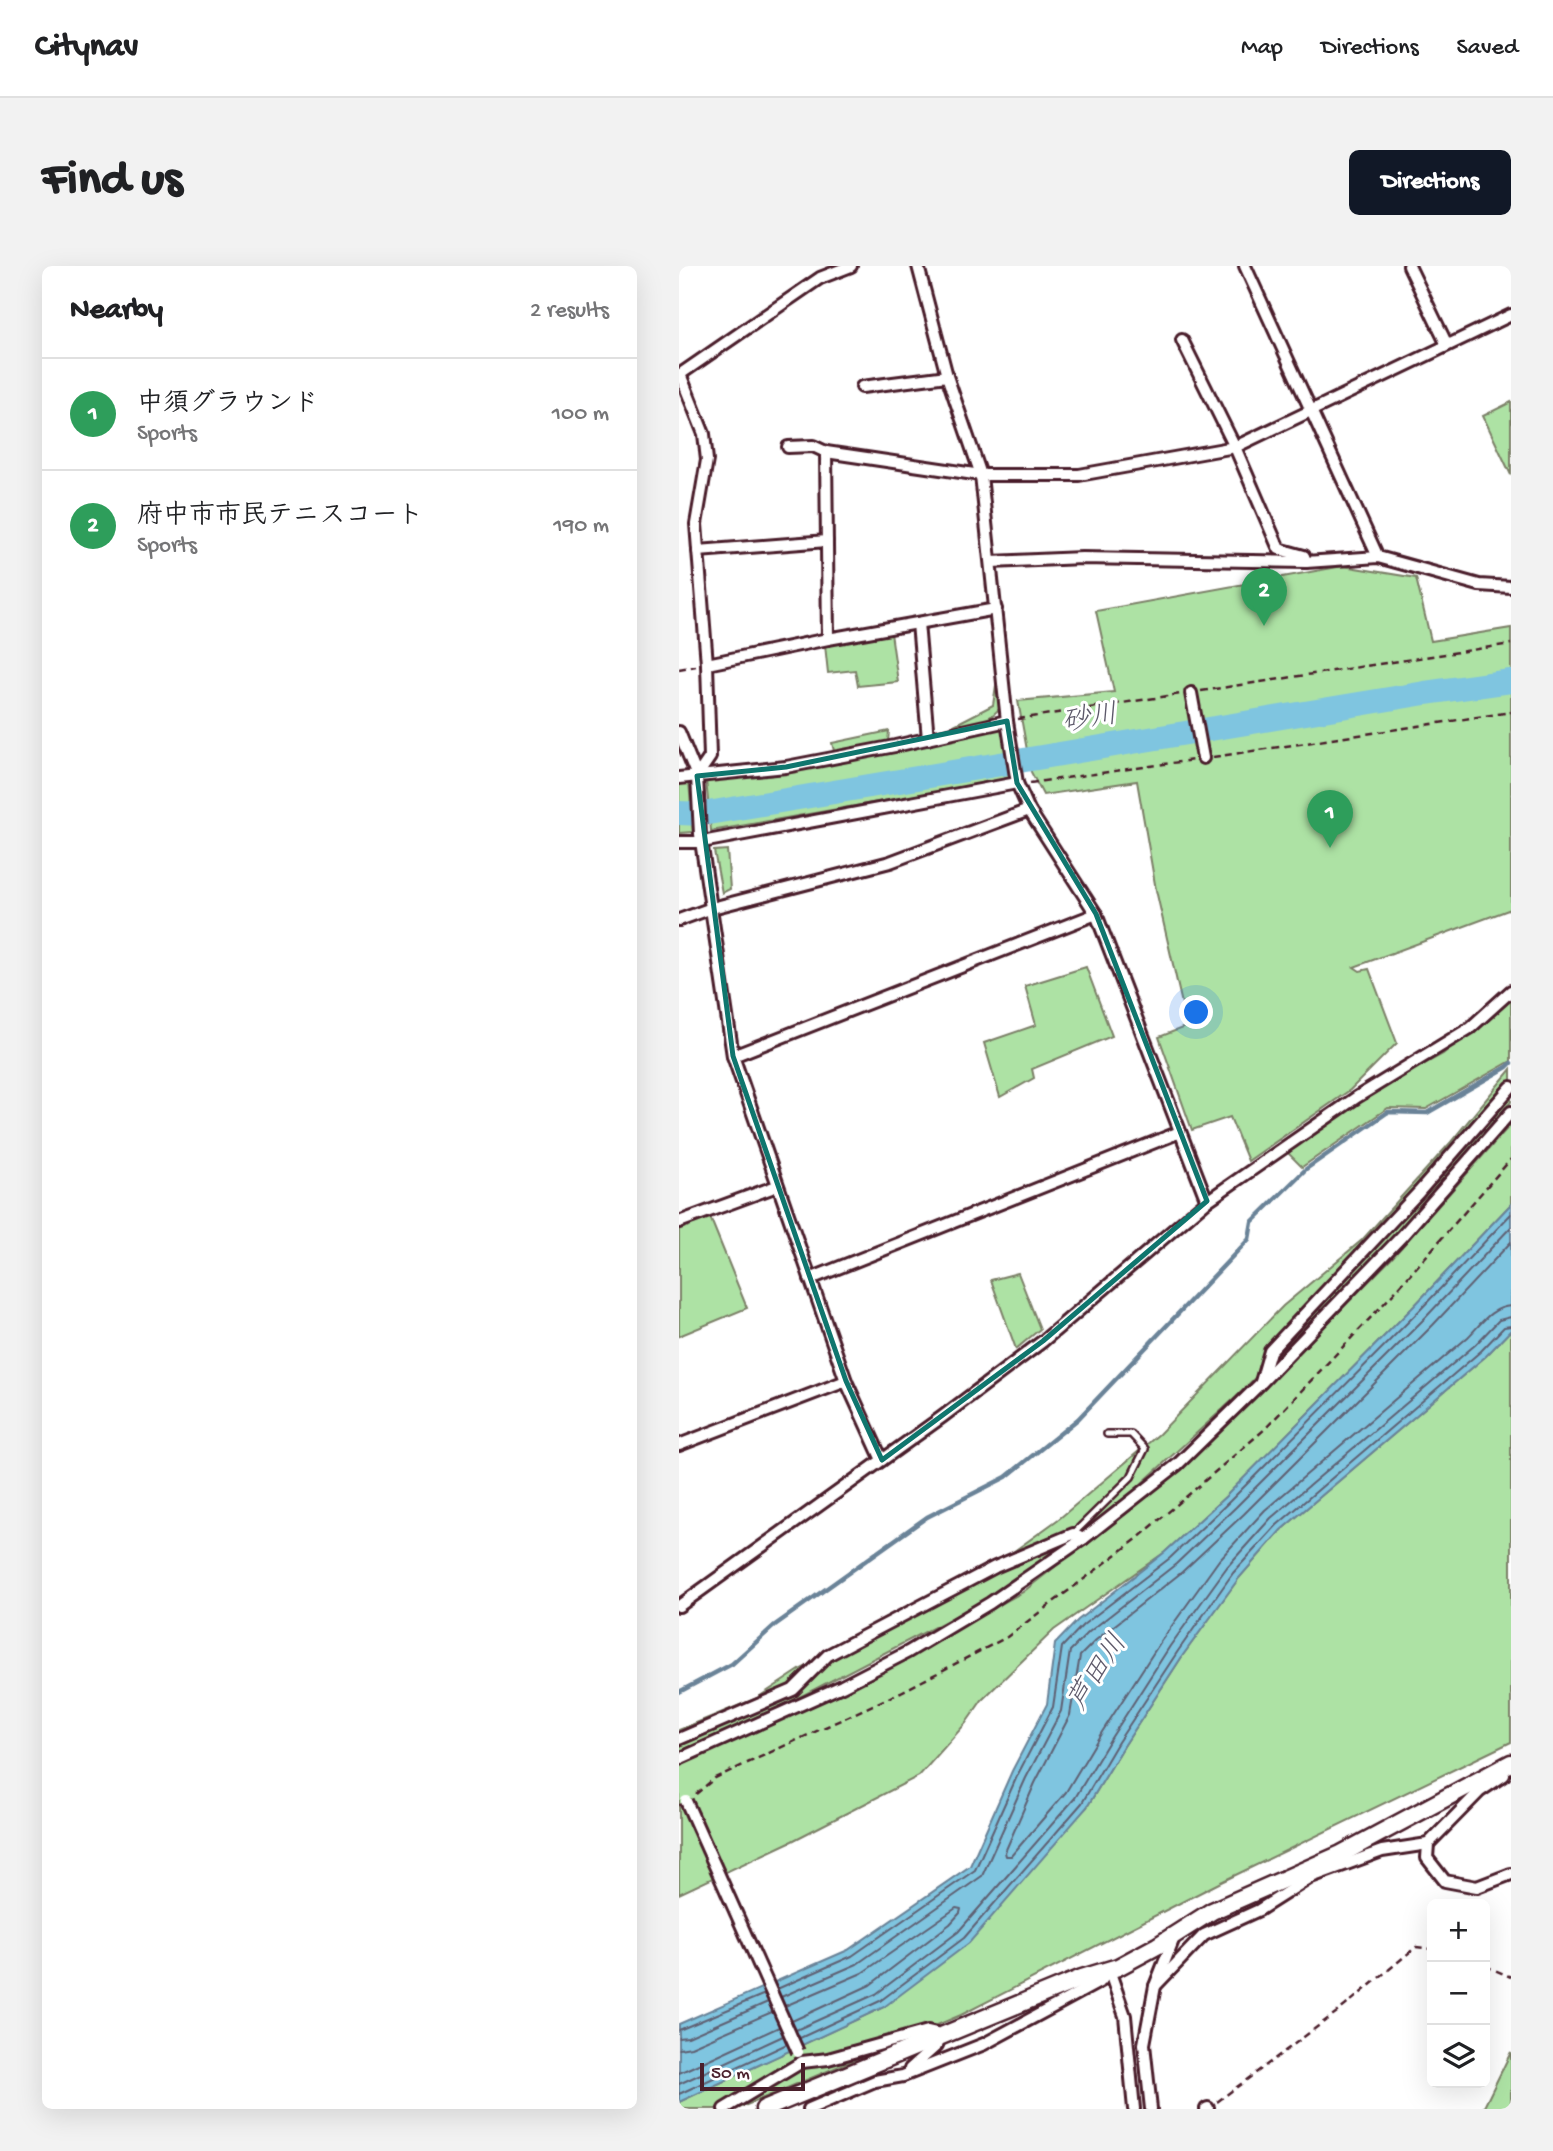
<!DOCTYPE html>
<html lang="en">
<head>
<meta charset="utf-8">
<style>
  :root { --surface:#fff; --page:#f2f2f2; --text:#202124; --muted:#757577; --line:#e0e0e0; --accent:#111827 }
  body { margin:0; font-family:"Gochi Hand","Klee One",sans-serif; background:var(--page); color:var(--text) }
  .controls { position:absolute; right:21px; bottom:21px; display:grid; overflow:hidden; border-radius:10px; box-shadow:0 7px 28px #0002 }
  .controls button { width:63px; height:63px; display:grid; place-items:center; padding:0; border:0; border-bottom:2px solid var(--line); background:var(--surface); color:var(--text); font:35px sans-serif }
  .scale { position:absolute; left:21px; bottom:18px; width:105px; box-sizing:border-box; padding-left:7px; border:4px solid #4a1f2b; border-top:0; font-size:19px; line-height:24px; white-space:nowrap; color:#4a1f2b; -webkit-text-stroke:5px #fff; paint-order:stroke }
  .you { position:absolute; left:518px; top:747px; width:24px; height:24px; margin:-18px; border:5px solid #fff; border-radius:50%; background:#1a73e8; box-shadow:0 0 0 10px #1a73e833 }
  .badge { display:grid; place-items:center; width:46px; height:46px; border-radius:50%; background:var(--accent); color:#fff; font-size:23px; font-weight:700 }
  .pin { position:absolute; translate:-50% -58px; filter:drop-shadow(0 2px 4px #0008) }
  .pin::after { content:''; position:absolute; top:37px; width:24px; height:21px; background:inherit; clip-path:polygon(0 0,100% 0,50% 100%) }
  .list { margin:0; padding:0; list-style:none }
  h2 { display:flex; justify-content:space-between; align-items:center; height:91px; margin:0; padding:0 28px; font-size:30px }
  h2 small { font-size:23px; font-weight:400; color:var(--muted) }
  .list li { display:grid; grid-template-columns:46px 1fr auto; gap:21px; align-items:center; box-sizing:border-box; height:112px; padding:0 28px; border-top:2px solid var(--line) }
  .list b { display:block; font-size:26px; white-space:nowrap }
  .list p { margin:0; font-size:23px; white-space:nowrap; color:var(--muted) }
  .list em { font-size:23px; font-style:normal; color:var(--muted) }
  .icon { flex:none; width:38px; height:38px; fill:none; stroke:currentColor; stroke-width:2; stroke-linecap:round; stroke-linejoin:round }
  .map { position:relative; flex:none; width:832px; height:1843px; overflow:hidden; border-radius:10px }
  header { display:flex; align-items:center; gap:42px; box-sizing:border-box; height:98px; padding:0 35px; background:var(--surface); border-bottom:2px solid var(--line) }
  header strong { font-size:33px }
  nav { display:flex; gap:38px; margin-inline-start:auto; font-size:24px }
  .intro { display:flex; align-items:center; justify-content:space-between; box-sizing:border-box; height:168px; padding:0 42px }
  h1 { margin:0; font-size:49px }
  .button { padding:18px 32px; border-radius:10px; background:var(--accent); color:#fff; font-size:24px; font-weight:700 }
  main { display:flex; gap:42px; padding:0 42px }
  aside { flex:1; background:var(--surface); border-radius:10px; box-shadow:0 7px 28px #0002 }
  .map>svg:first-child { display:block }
  .green { fill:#ade2a4; stroke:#7c8068; stroke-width:2 }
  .water { fill:#7fc5e0; stroke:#6a8398; stroke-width:2 }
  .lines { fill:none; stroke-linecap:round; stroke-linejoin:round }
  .shore { stroke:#5f6173; stroke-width:2 }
  .stream { stroke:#6a8398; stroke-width:4.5 }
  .river { stroke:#7fc5e0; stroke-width:24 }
  .lane-casing { stroke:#4a1f2b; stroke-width:10 }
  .street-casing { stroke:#4a1f2b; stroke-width:16 }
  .secondary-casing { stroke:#4a1f2b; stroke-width:21 }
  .path { stroke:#4a1f2b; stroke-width:2.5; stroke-dasharray:7 5; stroke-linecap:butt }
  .lane { stroke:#fff; stroke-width:5 }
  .street { stroke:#fff; stroke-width:10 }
  .secondary { stroke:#fff; stroke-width:16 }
  .street-bridge-casing { stroke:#4a1f2b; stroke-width:16; stroke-linecap:butt }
  .street-bridge { stroke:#fff; stroke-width:10 }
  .marked { fill:none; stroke:#0f766e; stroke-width:5; stroke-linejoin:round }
  .labels { text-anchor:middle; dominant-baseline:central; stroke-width:6; stroke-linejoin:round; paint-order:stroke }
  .water-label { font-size:28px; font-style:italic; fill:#5d596a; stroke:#fff }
</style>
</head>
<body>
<header>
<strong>Citynav</strong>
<nav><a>Map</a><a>Directions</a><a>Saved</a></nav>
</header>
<div class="intro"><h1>Find us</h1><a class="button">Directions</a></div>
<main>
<aside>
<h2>Nearby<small>2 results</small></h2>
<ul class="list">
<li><span class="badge" style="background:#2e9e5b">1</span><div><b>中須グラウンド</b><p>Sports</p></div><em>100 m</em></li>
<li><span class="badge" style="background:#2e9e5b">2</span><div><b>府中市市民テニスコート</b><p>Sports</p></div><em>190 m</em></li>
</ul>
</aside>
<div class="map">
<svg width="832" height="1843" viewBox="0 0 832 1843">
  <rect width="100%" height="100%" fill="#fff"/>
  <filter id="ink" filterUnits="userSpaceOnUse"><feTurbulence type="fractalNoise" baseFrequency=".0143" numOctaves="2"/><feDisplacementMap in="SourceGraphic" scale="14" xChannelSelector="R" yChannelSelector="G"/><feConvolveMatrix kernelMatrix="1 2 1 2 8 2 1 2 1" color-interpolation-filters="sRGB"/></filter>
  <g filter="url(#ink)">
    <!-- green -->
    <g class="green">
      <path d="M 832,136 L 832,209 L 804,150 Z"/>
      <path d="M 664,300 L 737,312 L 752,375 L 832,362 L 832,643 L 675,701 L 681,705 L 690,703 L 718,777 L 671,824 L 569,895 L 551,851 L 513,864 L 480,771 L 511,759 L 506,751 L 477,624 L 458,515 L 364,529 L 352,506 L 339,435 L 435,426 L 417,345 Z"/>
      <path d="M 212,367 L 219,416 L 179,420 L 176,404 L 149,407 L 146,379 Z"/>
      <path d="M 318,413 L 323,439 C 311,457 293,458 274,462 L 275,459 L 314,439 Z"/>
      <path d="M 323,461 L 331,513 L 32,565 L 27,514 L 107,507 Z"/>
      <path d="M 210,465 L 209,476 L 155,485 L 153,477 Z"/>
      <path d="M 10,515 L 14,566 L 0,567 L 0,516 Z"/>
      <path d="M 48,584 L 51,623 L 43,627 L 35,585 Z"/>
      <path d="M 407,701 L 433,770 L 353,803 L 355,812 L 321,831 L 305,777 L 357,759 L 346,720 Z"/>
      <path d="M 832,730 L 832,795 L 747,843 L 709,842 L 623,901 L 608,886 L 690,828 L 764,788 Z"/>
      <path d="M 832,803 L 832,836 L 715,971 L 557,1131 L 426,1251 L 296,1340 L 111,1436 L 0,1486 L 0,1464 L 78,1432 L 122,1403 L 284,1322 L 381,1252 L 480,1168 L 604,1040 L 683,974 L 772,876 Z"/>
      <path d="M 832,858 L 832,938 L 735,1040 L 547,1230 L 486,1286 L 375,1364 L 303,1434 L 287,1457 L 240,1510 L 113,1575 L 0,1628 L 0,1500 L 154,1430 L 344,1326 L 497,1206 L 555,1152 L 712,993 Z"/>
      <path d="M 31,951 L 68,1042 L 0,1070 L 0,963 Z"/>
      <path d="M 339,1007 L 361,1063 L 337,1083 L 312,1014 Z"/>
      <path d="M 832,1064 L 832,1476 L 542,1616 L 282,1749 L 58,1843 L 0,1843 L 0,1836 L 205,1741 L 408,1541 L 445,1480 L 504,1389 L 560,1312 L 602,1264 L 807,1090 Z"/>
      <path d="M 832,1786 L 832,1843 L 804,1843 Z"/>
    </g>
    <!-- water -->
    <path class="water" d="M 832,938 L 832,1064 L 807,1090 L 602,1264 L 560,1312 L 504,1389 L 445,1480 L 408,1541 L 290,1677 L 205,1741 L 0,1836 L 0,1758 L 169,1684 L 291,1600 L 333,1505 L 368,1438 L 376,1378 L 399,1354 L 486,1286 L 547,1230 L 735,1040 Z"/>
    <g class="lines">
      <!-- shore -->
      <g class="shore">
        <path d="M 832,976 L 754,1059 L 565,1248 L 503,1306 L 417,1374 L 401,1390 L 391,1449 L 356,1517 L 326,1586 L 327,1590 L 332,1590 L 387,1526 L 423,1466 L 482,1375 L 540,1294 L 586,1244 L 789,1071 C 802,1058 812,1041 832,1040"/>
        <path d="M 98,1723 L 173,1690 L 296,1604 L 339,1508 L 374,1441 L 383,1381 L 404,1359 L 491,1292 L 551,1235 L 740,1045 L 832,948"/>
        <path d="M 102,1731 L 178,1698 L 303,1610 L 347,1512 L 382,1445 L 391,1385 L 410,1366 L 497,1298 L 557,1241 L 747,1051 L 832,961"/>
        <path d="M 106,1740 L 183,1707 L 277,1642 L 282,1643 L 281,1647 L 271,1658 L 191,1719 L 113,1755"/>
        <path d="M 0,1764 L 86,1728"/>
        <path d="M 117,1764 L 197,1728 L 279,1666 L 396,1532 L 432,1472 L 491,1380 L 548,1301 L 592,1252 L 796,1079 L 820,1054 L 832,1051"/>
        <path d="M 0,1772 L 9,1771 L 89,1736"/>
        <path d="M 121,1772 L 201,1735 L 285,1672 L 403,1537 L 439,1476 L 499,1385 L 554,1307 L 598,1259 L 802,1085 L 825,1061 L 832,1060"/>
        <path d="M 0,1783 L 12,1781 L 93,1746"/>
        <path d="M 0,1807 L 100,1761"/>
        <path d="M 0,1818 L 104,1770"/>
        <path d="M 0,1828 L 108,1778"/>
      </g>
      <!-- stream -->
      <path class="stream" d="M 0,1426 L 53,1398 L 96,1359 L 248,1251 L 327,1211 L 399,1153 L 570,973 L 573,956 L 627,903 L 709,846 L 748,847 L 828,801 L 832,797"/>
      <!-- river -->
      <path class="river" d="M 0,547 L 23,548 L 746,427 L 832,415"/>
      <defs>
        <path id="lane" d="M 394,1268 L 452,1211 L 466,1183 L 452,1168 L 428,1168"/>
        <g id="street">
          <path d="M 239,0 L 268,110 L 302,209 L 328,455 L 338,517 L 350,544 L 417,648 L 528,935"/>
          <path d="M 566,0 L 699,291"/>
          <path d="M 730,0 L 768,79"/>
          <path d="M 503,74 L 556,181 L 600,283 L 625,290 L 627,296"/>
          <path d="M 0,109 L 141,12 L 172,0"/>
          <path d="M 183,121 L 268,110"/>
          <path d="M 109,181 L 134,180 L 147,186 L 302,209 L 400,209 L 556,181 L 832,49"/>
          <path d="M 147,186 L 149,373"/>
          <path d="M 19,285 L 148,275"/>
          <path d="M 312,296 L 403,292 L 627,296 L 699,291 L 800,319 L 832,321"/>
          <path d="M 239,357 L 249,473"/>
          <path d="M 28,398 L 149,373 L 317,343"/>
          <path d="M 512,427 L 524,492"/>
          <path d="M 0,466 L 18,510 L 31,491 L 28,398 L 17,258 L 28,194 L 25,168 L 1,108"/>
          <path d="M 18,510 L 21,568 L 54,790 L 167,1115 L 203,1194"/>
          <path d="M 0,512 L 107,501 L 216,480 L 328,455"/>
          <path d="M 0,576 L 23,576 L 338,517"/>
          <path d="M 0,654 L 33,642 L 211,596 L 350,544"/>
          <path d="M 54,790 L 417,648"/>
          <path d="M 0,956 L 98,920"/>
          <path d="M 131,1013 L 501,866"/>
          <path d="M 582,1116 L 591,1085 L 740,926 L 832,821"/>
          <path d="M 0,1179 L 167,1115"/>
          <path d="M 0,1340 L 263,1151 L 364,1075 L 528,935 L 678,831 L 791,762 L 832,725"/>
          <path d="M 0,1473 L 114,1424 L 149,1389 L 316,1301 L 394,1268 L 404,1273"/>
          <path d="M 0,1493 L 163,1420 L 229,1386 L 311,1337 L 404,1273 L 498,1199 L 582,1117 L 723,970 L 832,846"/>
          <path d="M 749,1578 L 748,1592 L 766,1615 L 798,1621 L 832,1608"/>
          <path d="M 430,1704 L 446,1750 L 455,1843"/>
          <path d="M 476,1720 L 525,1669 L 580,1644 L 632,1611 L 703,1585 L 749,1578 L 801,1525 L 825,1509 L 822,1504"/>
          <path d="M 45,1843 L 123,1796 L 149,1793 L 249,1765 L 262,1768 L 258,1779 L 231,1803"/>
          <path d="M 130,1843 L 196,1815 L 224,1810 L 305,1778 L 422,1715 L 430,1704"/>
          <path d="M 472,1843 L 465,1778 L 476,1720 L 496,1669"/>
          <path d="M 527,1843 L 529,1842"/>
        </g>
        <path id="secondary" d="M 85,1843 L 403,1712 L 439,1701 L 478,1680 L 533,1645 L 662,1588 L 832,1497"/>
      </defs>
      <!-- lane casing -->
      <use href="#lane" class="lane-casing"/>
      <!-- street casing -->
      <use href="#street" class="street-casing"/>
      <!-- secondary casing -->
      <use href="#secondary" class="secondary-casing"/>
      <!-- path -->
      <g class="path">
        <path d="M 0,403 L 17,400"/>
        <path d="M 522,425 L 832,378"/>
        <path d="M 339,453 L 502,428"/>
        <path d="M 534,491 L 832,446"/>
        <path d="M 351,517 L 514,494"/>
        <path d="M 17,1528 L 36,1512 L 222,1426 L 328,1371 L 458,1273 L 586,1163 L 715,1027 L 832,893"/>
        <path d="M 806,1700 L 832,1711"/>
        <path d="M 538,1836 L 666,1740 L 737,1681 L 753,1683"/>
      </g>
      <!-- lane -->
      <use href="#lane" class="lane"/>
      <!-- street -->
      <use href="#street" class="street"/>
      <!-- secondary -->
      <use href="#secondary" class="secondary"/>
      <defs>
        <path id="street-bridge" d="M 7,1535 L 119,1786"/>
      </defs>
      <!-- street-bridge casing -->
      <use href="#street-bridge" class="street-bridge-casing"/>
      <!-- street-bridge -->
      <use href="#street-bridge" class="street-bridge"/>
    </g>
  </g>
  <!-- marked area -->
  <path class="marked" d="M 328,455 L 338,517 L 417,648 L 528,935 L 364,1075 L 203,1194 L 167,1115 L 54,790 L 18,510 L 107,501 Z"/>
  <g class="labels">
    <!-- water labels -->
    <g class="water-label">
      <text transform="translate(411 454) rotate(-9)">砂川</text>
      <text transform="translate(420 1407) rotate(-57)">芦田川</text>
    </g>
  </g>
</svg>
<div class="controls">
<button>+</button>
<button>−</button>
<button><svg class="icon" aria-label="layers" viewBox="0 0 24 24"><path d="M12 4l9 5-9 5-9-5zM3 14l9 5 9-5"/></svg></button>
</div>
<div class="scale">50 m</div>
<div class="you"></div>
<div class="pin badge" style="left:651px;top:582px;background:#2e9e5b">1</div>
<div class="pin badge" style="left:585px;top:360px;background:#2e9e5b">2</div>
</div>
</main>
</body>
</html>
